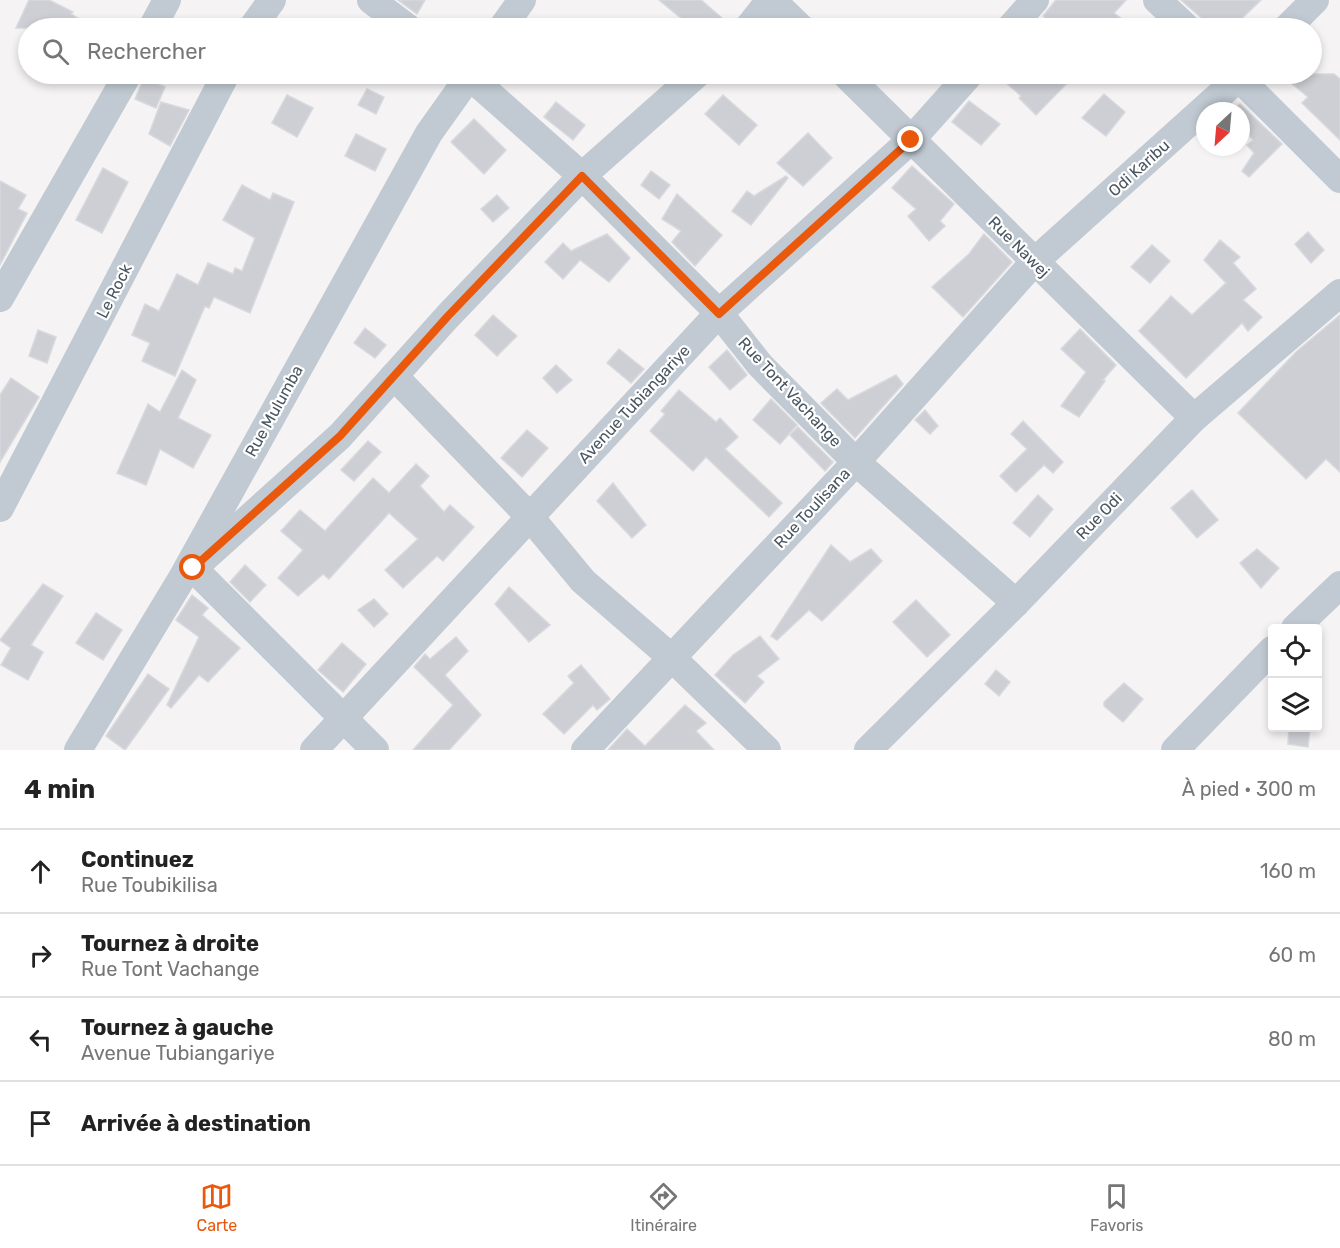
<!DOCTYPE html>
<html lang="fr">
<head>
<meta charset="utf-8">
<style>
  :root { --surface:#fff; --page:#f6f6f6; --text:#222; --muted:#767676; --line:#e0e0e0; --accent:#ea580c }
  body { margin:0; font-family:Rubik,sans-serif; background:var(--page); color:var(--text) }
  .controls { position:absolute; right:18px; bottom:18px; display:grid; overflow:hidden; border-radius:6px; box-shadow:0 3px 9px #0003 }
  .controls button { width:54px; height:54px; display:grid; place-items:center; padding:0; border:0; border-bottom:2px solid var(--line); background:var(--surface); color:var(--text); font:30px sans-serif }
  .compass { position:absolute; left:1196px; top:102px; width:54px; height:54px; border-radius:50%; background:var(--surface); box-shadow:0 3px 9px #0003; rotate:206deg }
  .stop { position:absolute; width:18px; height:18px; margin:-14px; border:4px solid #ea580c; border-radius:50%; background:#fff }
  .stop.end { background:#ea580c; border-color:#fff; box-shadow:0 2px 6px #0008 }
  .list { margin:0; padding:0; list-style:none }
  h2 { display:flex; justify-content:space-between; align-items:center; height:78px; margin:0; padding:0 24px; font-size:26px }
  h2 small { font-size:20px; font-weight:400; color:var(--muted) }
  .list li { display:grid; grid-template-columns:39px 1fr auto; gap:18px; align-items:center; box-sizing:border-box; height:84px; padding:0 24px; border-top:2px solid var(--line) }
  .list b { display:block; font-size:22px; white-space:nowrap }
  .list p { margin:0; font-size:20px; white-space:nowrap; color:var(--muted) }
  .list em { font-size:20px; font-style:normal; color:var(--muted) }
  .icon { flex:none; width:33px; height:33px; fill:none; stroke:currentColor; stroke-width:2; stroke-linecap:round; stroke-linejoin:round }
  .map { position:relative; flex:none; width:1340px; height:750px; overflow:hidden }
  .search { position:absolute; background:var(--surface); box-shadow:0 3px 9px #0003; left:18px; right:18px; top:18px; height:66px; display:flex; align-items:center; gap:15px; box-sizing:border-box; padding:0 21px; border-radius:33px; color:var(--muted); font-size:22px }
  .sheet { height:414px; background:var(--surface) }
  nav { display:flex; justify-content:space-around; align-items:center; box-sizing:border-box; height:84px; border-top:2px solid var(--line); background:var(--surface); font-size:16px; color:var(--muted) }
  nav a { display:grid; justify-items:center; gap:3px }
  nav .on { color:var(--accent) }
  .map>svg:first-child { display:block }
  .building { fill:#cdcfd5; stroke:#d7d9de; stroke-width:1.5 }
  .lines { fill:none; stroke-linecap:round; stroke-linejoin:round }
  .minor { stroke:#c1cad2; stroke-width:28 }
  .route { stroke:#ea580c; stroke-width:8 }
  .labels { text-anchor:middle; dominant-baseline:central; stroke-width:4.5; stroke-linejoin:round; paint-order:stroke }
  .street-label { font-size:16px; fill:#4a5661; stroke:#fff }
</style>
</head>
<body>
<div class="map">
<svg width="1340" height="750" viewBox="0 0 1340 750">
  <rect width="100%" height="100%" fill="#f5f3f3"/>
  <!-- building -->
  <g class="building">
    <path d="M 29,0 L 49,0 L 73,12 L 71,14 L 93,28 L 16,28 Z"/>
    <path d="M 398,0 L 425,0 L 417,14 Z"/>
    <path d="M 659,0 L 701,0 L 722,18 L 712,28 L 693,28 Z"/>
    <path d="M 1056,0 L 1126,0 L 1114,13 L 1134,28 L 1056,28 L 1043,16 Z"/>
    <path d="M 1181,0 L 1261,0 L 1232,28 L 1218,28 L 1208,20 L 1206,22 Z"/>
    <path d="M 996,74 L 1076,74 L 1036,115 L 1019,98 L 1021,96 Z"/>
    <path d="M 1280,74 L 1334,74 L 1340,79 L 1340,140 L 1302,103 L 1308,97 Z"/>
    <path d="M 144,78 L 165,87 L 156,108 L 135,99 Z"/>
    <path d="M 367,89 L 384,97 L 376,114 L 358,105 Z"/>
    <path d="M 1104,94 L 1125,112 L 1106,136 L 1082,118 Z"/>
    <path d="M 287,95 L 313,108 L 297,137 L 272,123 Z"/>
    <path d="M 723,95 L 757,125 L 739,145 L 705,114 Z"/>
    <path d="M 969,101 L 1000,124 L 981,145 L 952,122 Z"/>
    <path d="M 161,102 L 189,110 L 170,146 L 149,134 Z"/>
    <path d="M 556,102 L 585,125 L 573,140 L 544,117 Z"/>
    <path d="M 1240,104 L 1282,144 L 1249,177 L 1242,171 L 1254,153 L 1247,145 L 1253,140 L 1241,126 L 1241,111 L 1232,111 Z"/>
    <path d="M 474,119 L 506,150 L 484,174 L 451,142 Z"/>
    <path d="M 808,133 L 832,158 L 803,186 L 777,163 Z"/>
    <path d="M 356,134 L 386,149 L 375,171 L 345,156 Z"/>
    <path d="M 912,166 L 954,204 L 940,221 L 945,226 L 929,241 L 908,216 L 916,209 L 892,188 Z"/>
    <path d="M 103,168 L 128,182 L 102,233 L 76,220 Z"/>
    <path d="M 651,171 L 670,185 L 659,199 L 641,185 Z"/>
    <path d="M 786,176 L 788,178 L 751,225 L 732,211 L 747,191 L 754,196 Z"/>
    <path d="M 0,181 L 26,195 L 18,209 L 27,213 L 0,265 Z"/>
    <path d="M 242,185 L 270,200 L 273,193 L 294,202 L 250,313 L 214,297 L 209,308 L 205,306 L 175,376 L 142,361 L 150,343 L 132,335 L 145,304 L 159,311 L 177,274 L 198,285 L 208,263 L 233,274 L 235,268 L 242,271 L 255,238 L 223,220 Z"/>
    <path d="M 677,194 L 722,235 L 695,266 L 672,242 L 681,231 L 662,219 Z"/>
    <path d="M 497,195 L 509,208 L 493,222 L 481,209 Z"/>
    <path d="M 1308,232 L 1324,250 L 1311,263 L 1295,244 Z"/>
    <path d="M 607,234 L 630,258 L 609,282 L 580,260 L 563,279 L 545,262 L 563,243 L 571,251 Z"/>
    <path d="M 984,234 L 1012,262 L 963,317 L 932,287 L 969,254 Z"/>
    <path d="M 1220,240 L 1240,257 L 1233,263 L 1256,289 L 1243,300 L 1262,317 L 1248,331 L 1242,323 L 1186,378 L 1139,331 L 1171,296 L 1192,315 L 1226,283 L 1204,260 Z"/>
    <path d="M 1152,245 L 1170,261 L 1150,283 L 1131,267 Z"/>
    <path d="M 493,315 L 517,336 L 497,356 L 475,335 Z"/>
    <path d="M 1340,315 L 1340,472 L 1326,459 L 1306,479 L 1238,413 L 1296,352 Z"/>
    <path d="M 365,328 L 386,345 L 375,358 L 354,343 Z"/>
    <path d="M 1080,329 L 1116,365 L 1103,380 L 1105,381 L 1079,417 L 1061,406 L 1086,372 L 1061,349 Z"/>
    <path d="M 38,330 L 56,337 L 47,363 L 29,356 Z"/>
    <path d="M 619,349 L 644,369 L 631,383 L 607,363 Z"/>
    <path d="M 727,350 L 747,375 L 730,390 L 709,367 Z"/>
    <path d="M 556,365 L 572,380 L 557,393 L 543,378 Z"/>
    <path d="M 182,370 L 196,380 L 178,418 L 211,435 L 193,468 L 160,449 L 146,485 L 117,473 L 148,404 L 160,412 Z"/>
    <path d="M 896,375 L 903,384 L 855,438 L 821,403 L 837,389 L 848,400 Z"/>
    <path d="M 11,378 L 39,397 L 0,462 L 0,395 Z"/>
    <path d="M 679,390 L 716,422 L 720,418 L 738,437 L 725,449 L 782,503 L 769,517 L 706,457 L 693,471 L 650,431 L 665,414 L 661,411 Z"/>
    <path d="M 771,399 L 797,425 L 780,444 L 753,420 Z"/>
    <path d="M 925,410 L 938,426 L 930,434 L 915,420 Z"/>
    <path d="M 1023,421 L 1063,462 L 1053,473 L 1044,465 L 1016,492 L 1000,476 L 1027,449 L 1011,434 Z"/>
    <path d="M 798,427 L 833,462 L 825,471 L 790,435 Z"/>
    <path d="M 527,430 L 548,448 L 522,477 L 501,458 Z"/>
    <path d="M 368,441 L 381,452 L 354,481 L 341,470 Z"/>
    <path d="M 416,464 L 429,476 L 420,486 L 444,512 L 450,505 L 474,527 L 443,561 L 437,556 L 403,588 L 385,570 L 418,539 L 389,513 L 329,579 L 323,574 L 298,596 L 278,578 L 303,550 L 281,531 L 300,510 L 325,531 L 373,478 L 389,493 Z"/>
    <path d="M 613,483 L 646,525 L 632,538 L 597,501 Z"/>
    <path d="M 1192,490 L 1218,520 L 1197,538 L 1171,508 Z"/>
    <path d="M 1038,495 L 1053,509 L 1030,537 L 1013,523 Z"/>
    <path d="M 831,545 L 850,562 L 871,549 L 882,561 L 822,621 L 809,610 L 777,640 L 771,636 Z"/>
    <path d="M 1257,549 L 1279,568 L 1261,588 L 1240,563 Z"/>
    <path d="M 245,565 L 266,585 L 250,602 L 230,582 Z"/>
    <path d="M 43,584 L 63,596 L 31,645 L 43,652 L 28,680 L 1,665 L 11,648 L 0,640 Z"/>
    <path d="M 509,587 L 550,625 L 529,642 L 495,604 Z"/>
    <path d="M 192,595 L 208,608 L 202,615 L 240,648 L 208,682 L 199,675 L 171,708 L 167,705 L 199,637 L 176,620 Z"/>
    <path d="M 374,599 L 388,614 L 374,627 L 358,610 Z"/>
    <path d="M 916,600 L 950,635 L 927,657 L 893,622 Z"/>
    <path d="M 96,613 L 122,630 L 103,660 L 76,643 Z"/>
    <path d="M 760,636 L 779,659 L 757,676 L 764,682 L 745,703 L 715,675 L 733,655 Z"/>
    <path d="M 456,637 L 468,651 L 445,675 L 481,715 L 449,750 L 413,750 L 453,705 L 414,667 L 425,654 L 430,659 Z"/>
    <path d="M 342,643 L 366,664 L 343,692 L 318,670 Z"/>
    <path d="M 581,665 L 610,699 L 597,710 L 593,705 L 564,734 L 543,714 L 574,683 L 568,676 Z"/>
    <path d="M 996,670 L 1010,682 L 999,696 L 985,684 Z"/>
    <path d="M 148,674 L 169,689 L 125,750 L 106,736 Z"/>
    <path d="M 1124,683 L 1143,699 L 1123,722 L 1104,706 L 1104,702 Z"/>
    <path d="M 685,705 L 706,723 L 696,731 L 714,750 L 608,750 L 627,729 L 645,746 Z"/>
    <path d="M 1289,728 L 1310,728 L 1308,747 L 1288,744 Z"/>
  </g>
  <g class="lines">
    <!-- minor -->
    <g class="minor">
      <path d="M 371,0 L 408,28"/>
      <path d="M 772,0 L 801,28"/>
      <path d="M 1157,0 L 1187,28"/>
      <path d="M 152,28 L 167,0"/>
      <path d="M 252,28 L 272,0"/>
      <path d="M 502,28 L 522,0"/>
      <path d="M 748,28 L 770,0"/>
      <path d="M 1010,28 L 1035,0"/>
      <path d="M 1287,28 L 1315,0"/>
      <path d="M 467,74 L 582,176 L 719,313 L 760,365 L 856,462 L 1016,603"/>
      <path d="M 845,74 L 1194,418"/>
      <path d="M 1235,74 L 1340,179"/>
      <path d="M 0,298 L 128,74"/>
      <path d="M 394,376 L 530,517 L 583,581 L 672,658 L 767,750"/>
      <path d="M 0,508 L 226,74"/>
      <path d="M 199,563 L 340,436 L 448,316 L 582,176 L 697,74"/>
      <path d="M 193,568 L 375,750"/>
      <path d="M 1295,628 L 1340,585"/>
      <path d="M 78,750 L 182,578 L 429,133 L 471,74"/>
      <path d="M 314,750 L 719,313 L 911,140 L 970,74"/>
      <path d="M 585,750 L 856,462 L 1034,262 L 1243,74"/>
      <path d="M 868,750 L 1016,603 L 1194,418 L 1340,293"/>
      <path d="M 1175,750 L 1272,650"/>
    </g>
  </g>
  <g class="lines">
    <!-- route -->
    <path class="route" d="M 193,568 L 340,436 L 448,316 L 582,176 L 719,314 L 911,140"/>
  </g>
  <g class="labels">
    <!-- street labels -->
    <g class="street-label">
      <text transform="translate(1139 168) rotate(-42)">Odi Karibu</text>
      <text transform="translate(1019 247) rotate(45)">Rue Nawej</text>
      <text transform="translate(114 291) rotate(-63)">Le Rock</text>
      <text transform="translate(790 392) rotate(47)">Rue Tont Vachange</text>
      <text transform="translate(634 404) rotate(-47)">Avenue Tubiangariye</text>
      <text transform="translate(274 411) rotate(-61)">Rue Mulumba</text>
      <text transform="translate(812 508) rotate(-47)">Rue Toulisana</text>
      <text transform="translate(1099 516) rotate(-46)">Rue Odi</text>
    </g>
  </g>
</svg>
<div class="controls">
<button><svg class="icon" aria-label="locate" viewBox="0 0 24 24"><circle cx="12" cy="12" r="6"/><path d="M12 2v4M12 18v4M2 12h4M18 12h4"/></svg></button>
<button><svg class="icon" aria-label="layers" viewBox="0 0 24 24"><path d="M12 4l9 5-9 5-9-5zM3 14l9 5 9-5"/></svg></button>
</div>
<svg class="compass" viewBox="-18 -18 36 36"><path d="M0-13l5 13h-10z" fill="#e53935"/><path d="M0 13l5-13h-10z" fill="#767676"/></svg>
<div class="stop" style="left:193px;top:568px"></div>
<div class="stop end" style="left:911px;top:140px"></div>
<div class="search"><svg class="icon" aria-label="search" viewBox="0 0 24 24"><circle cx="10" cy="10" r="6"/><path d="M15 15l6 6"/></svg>Rechercher</div>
</div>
<section class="sheet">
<h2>4 min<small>À pied · 300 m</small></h2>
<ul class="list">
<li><svg class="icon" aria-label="ahead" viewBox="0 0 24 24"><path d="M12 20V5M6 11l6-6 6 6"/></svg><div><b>Continuez</b><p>Rue Toubikilisa</p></div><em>160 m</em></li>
<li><svg class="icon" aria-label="right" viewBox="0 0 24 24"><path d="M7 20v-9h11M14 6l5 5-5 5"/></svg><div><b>Tournez à droite</b><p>Rue Tont Vachange</p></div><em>60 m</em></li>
<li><svg class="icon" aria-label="left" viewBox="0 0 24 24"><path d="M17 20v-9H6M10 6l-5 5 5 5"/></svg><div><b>Tournez à gauche</b><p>Avenue Tubiangariye</p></div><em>80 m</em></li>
<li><svg class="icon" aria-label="arrive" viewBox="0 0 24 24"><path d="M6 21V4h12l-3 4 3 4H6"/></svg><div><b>Arrivée à destination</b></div></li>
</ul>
</section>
<nav>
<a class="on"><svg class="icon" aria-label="map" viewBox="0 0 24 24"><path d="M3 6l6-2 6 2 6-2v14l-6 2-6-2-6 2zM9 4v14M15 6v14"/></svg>Carte</a>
<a><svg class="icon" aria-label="directions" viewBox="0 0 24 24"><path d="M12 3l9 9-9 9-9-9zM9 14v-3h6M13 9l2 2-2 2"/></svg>Itinéraire</a>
<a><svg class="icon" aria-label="saved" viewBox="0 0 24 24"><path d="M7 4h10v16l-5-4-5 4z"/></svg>Favoris</a>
</nav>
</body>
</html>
